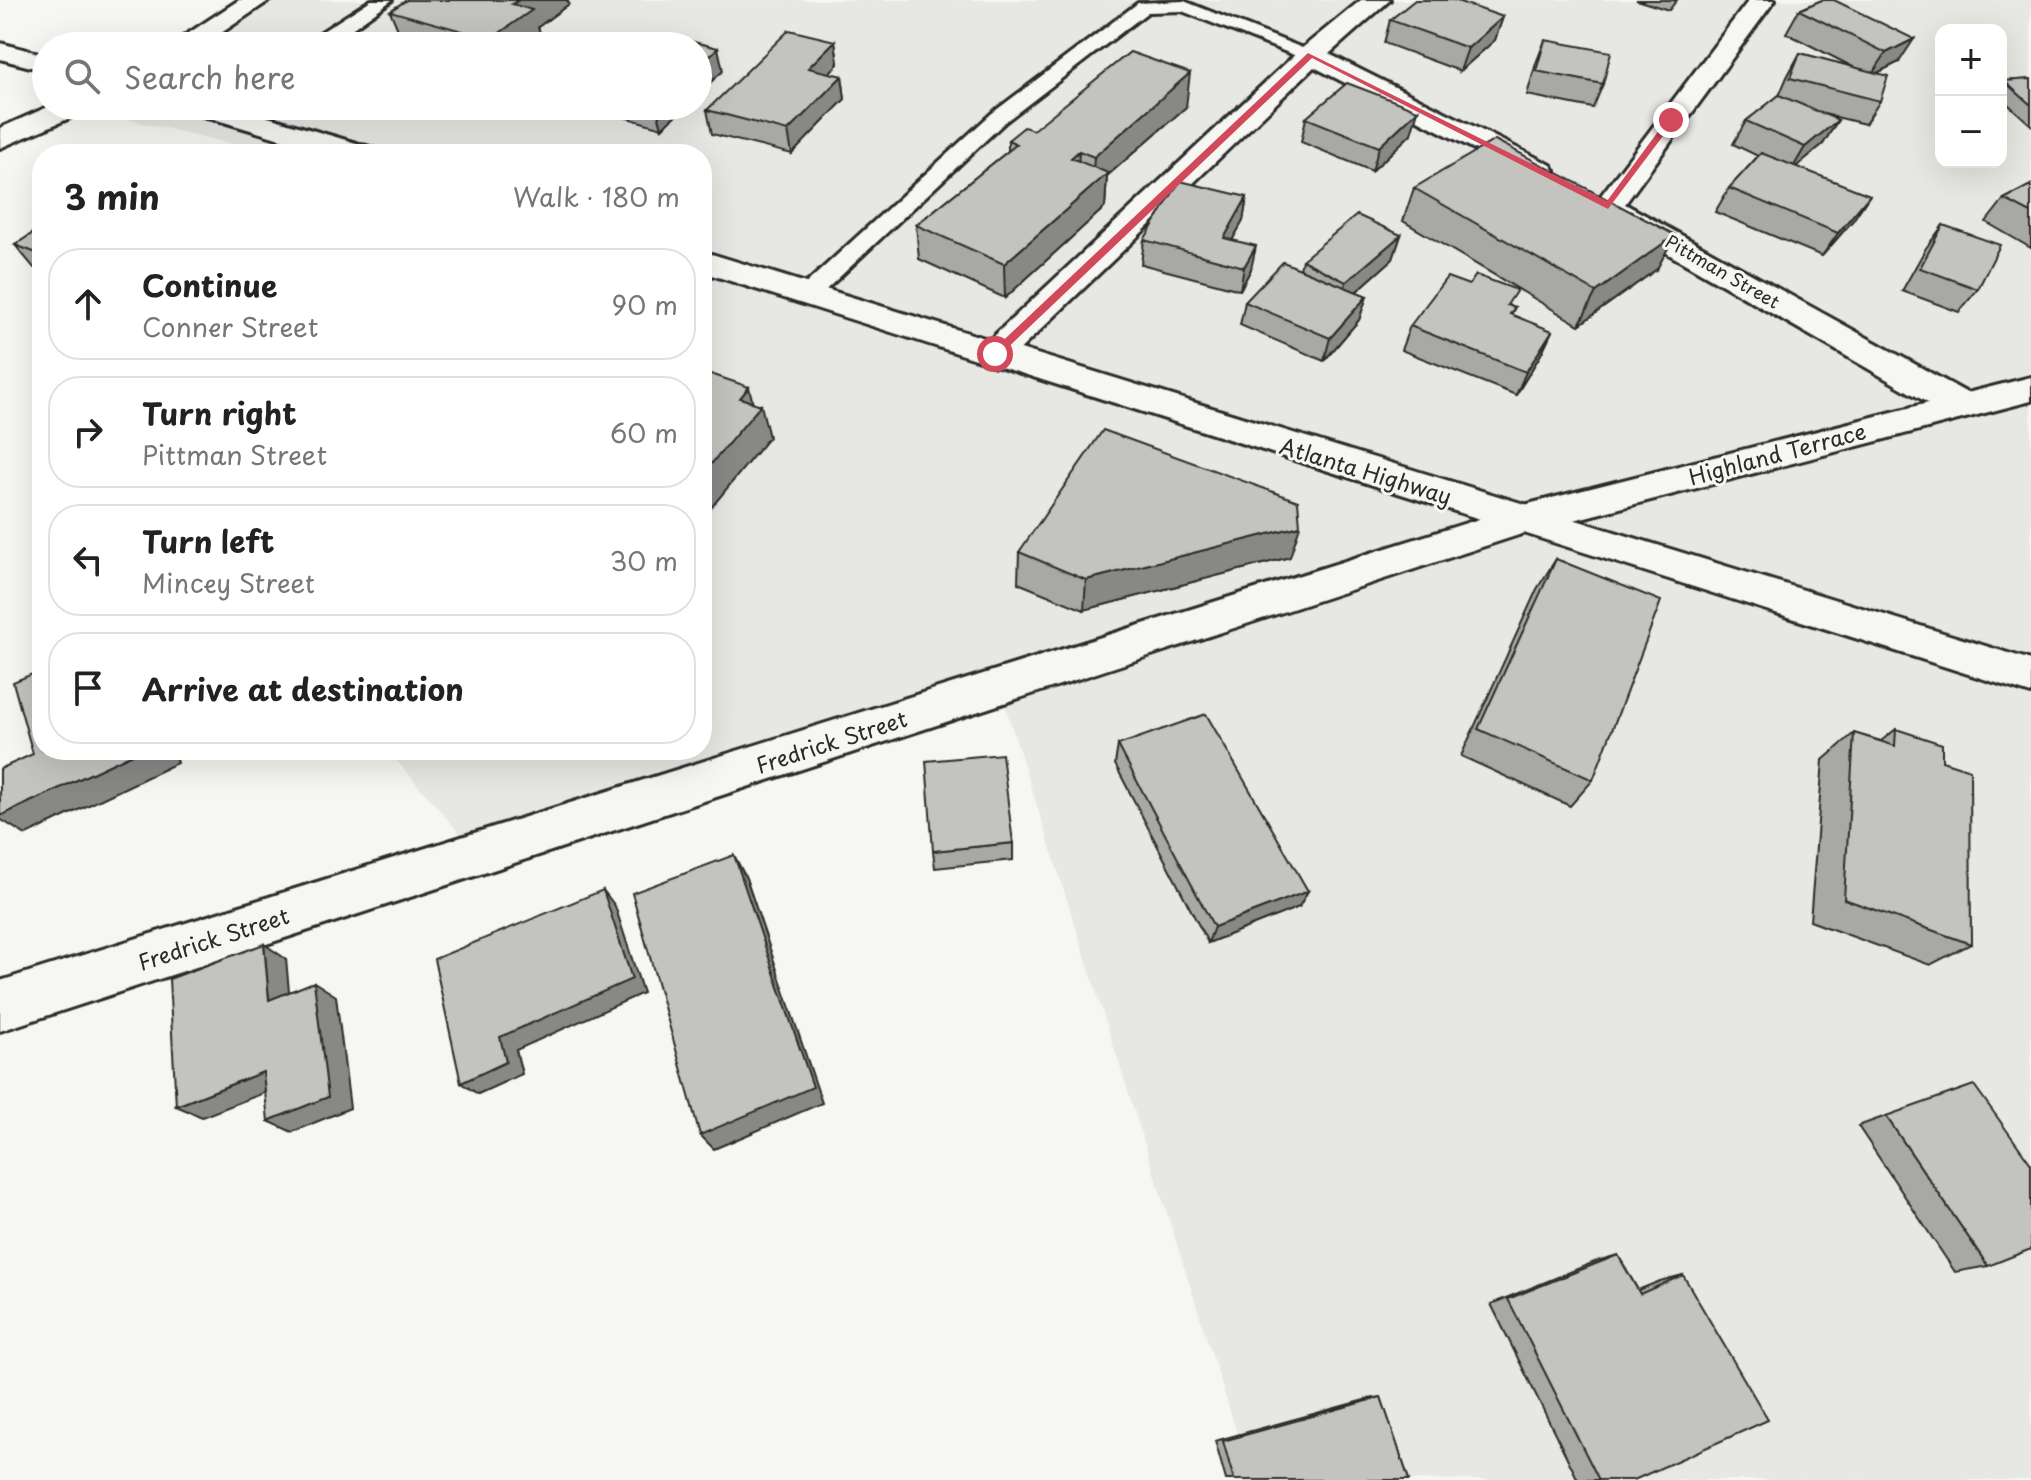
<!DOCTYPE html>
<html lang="en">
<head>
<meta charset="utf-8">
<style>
  :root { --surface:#fff; --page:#f6f6f6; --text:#222; --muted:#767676; --line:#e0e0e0 }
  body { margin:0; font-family:"Playpen Sans",sans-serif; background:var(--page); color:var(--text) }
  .controls { position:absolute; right:24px; top:24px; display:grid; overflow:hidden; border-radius:16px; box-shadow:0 8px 32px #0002 }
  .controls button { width:72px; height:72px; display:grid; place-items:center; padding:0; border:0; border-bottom:2px solid var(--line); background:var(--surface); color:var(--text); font:40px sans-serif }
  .stop { position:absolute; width:24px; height:24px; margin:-18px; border:6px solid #d1495b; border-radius:50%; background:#fff }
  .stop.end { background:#d1495b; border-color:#fff; box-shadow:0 2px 8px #0008 }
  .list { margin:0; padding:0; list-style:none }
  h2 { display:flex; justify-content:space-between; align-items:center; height:104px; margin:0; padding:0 32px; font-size:34px }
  h2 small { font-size:26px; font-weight:400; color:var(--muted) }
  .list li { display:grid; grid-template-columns:52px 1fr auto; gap:24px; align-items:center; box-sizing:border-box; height:112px; margin:0 16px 16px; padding:0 16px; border:2px solid var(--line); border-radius:32px }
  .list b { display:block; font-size:30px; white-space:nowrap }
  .list p { margin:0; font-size:26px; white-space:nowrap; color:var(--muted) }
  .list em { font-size:26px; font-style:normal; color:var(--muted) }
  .icon { flex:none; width:44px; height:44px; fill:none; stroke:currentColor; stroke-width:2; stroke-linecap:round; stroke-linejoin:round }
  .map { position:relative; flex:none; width:2031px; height:1480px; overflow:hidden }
  .search { position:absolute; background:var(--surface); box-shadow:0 8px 32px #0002; left:32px; top:32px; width:680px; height:88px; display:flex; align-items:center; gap:20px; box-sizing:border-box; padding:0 28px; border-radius:44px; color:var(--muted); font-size:30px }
  .panel { position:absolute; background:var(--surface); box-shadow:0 8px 32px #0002; left:32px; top:144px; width:680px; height:616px; border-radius:32px }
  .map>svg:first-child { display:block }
  .built { fill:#e7e7e3; fill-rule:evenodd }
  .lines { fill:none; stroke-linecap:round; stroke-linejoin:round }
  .lane-casing { stroke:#2b2b2b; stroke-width:6 }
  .street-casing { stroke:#2b2b2b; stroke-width:6 }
  .secondary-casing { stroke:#2b2b2b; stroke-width:6 }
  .lane { fill:#f6f6f2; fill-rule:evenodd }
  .street { fill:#f6f6f2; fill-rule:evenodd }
  .secondary { fill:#f6f6f2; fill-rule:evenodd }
  .wall { fill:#a8a8a5; stroke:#2b2b2b; stroke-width:2 }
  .shaded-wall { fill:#888886; stroke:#2b2b2b; stroke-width:2 }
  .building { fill:#c3c3c0; stroke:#2b2b2b; stroke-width:2 }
  .route { fill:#d1495b }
  .labels { text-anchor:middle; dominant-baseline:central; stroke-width:6; stroke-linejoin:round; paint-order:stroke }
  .far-street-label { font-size:18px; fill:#2b2b2b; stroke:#f6f6f2 }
  .street-label { font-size:22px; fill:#2b2b2b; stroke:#f6f6f2 }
</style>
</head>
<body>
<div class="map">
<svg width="2031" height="1480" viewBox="0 0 2031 1480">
  <rect width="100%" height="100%" fill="#f6f6f2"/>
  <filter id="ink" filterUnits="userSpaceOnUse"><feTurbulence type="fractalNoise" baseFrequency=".0125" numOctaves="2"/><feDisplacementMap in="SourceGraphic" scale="16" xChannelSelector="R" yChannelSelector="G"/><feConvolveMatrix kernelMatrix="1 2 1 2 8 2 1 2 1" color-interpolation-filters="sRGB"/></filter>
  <g filter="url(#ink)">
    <!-- built -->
    <path class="built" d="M 256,0 L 2031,0 L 2031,1480 L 1252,1480 L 995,674 L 464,838 L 387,750 L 702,750 L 702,154 L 274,154 L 101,113 L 111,106 L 698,106 L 698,46 L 193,46 ZM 1941,30 L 2001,30 L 2001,162 L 1941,162 Z"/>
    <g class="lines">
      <defs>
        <g id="lane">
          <path d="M 371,0 L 392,0 L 328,46 L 310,46 L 315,36 Z"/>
          <path d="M 1184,1 L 1320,55 L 1311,61 L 1304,59 L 1182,11 L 1148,12 L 1005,122 L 816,299 L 800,299 L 797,294 L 800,289 L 991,114 L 1138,3 Z"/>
        </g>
        <g id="street">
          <path d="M 239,0 L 270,0 L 202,46 L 169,46 Z"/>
          <path d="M 1361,0 L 1390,0 L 1329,54 L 1551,165 L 1555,171 L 1551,177 L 1529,177 L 1314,67 L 1007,362 L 995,366 L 983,362 L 978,354 L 983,346 L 1301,49 Z"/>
          <path d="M 1749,0 L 1775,0 L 1625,204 L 1967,393 L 2031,377 L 2031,401 L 1528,532 L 0,1031 L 0,981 L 1524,505 L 1928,403 L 1597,213 L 1593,206 Z"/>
          <path d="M 50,106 L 88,106 L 84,112 L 0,148 L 0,128 Z"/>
        </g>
        <g id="secondary">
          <path d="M 0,43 L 46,55 L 46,71 L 0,59 Z"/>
          <path d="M 186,106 L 231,106 L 373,148 L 378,154 L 331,154 L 190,112 Z"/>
          <path d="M 702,251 L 2031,660 L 2031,694 L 702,272 Z"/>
        </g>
      </defs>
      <!-- lane casing -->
      <use href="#lane" class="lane-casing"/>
      <!-- street casing -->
      <use href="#street" class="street-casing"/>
      <!-- secondary casing -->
      <use href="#secondary" class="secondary-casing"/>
      <!-- lane -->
      <use href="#lane" class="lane"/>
      <!-- street -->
      <use href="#street" class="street"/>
      <!-- secondary -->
      <use href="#secondary" class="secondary"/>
    </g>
    <!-- wall -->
    <g class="wall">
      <path d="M 407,0 L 567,0 L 569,4 L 538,27 L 543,42 L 538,46 L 411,46 L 404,44 L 390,11 Z"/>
      <path d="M 1636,0 L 1677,0 L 1669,10 Z"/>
      <path d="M 1822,0 L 1899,62 L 1877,73 L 1880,101 L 1865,124 L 1820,113 L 1838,120 L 1823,144 L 1796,166 L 1854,219 L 1822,256 L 1715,212 L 1729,188 L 1758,156 L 1733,144 L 1746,121 L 1779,96 L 1787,77 L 1800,53 L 1853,67 L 1786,33 L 1799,10 Z"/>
      <path d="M 1503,17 L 1495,40 L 1460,71 L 1384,43 L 1390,20 Z"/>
      <path d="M 1545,40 L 1603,84 L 1593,108 L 1527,95 L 1536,63 Z"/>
      <path d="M 835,41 L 838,64 L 829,73 L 842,76 L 845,99 L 792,154 L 712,134 L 707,110 Z"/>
      <path d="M 2031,79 L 2031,125 L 2001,98 L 2001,86 L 2004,81 Z"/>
      <path d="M 610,106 L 685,106 L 662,128 L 613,114 Z"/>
      <path d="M 1186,107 L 1107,176 L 1105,207 L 1005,298 L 919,259 L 916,225 L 1008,151 L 1008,140 L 1033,130 Z"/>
      <path d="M 1306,118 L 1411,134 L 1372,171 L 1301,142 Z"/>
      <path d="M 2031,185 L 2031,248 L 1986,222 L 2004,199 Z"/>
      <path d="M 1414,188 L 1657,269 L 1579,325 L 1403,221 Z"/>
      <path d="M 1247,197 L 1243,221 L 1232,240 L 1251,269 L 1240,290 L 1141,264 L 1144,240 Z"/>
      <path d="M 1943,225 L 1978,289 L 1959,312 L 1902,291 L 1926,248 Z"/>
      <path d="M 42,227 L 42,271 L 34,268 L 15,245 Z"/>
      <path d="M 1401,235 L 1393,259 L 1356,292 L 1367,296 L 1359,320 L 1324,361 L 1240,325 L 1245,302 L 1300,269 L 1302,260 Z"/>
      <path d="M 1510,306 L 1515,307 L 1511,315 L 1552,331 L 1541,354 L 1516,395 L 1401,350 L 1410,326 Z"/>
      <path d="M 1019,552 L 1290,557 L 1084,610 L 1018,583 Z"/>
      <path d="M 1556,559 L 1593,780 L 1570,806 L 1461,756 L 1537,589 Z"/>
      <path d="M 1896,729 L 1942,761 L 1971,944 L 1930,965 L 1810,921 L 1823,760 L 1854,733 L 1881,741 Z"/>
      <path d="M 1118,745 L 1299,907 L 1208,943 L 1115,764 Z"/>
      <path d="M 1013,843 L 1013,860 L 935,868 L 933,851 Z"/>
      <path d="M 1886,1116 L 1988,1266 L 1955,1272 L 1858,1126 Z"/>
      <path d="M 1618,1255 L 1638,1290 L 1660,1281 L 1683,1275 L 1634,1480 L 1578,1480 L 1491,1304 L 1597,1261 Z"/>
      <path d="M 1381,1397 L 1409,1480 L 1226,1480 L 1215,1441 L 1368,1399 Z"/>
    </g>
    <!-- shaded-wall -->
    <g class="shaded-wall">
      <path d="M 519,0 L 567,0 L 569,4 L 538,27 L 543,42 L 538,46 L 494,46 L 491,39 L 512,4 Z"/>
      <path d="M 1503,17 L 1495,40 L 1460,71 L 1468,48 Z"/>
      <path d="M 1914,39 L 1899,62 L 1871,76 L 1886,53 Z"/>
      <path d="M 835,41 L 838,64 L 811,91 L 808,68 Z"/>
      <path d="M 718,48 L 723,71 L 698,94 L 698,66 Z"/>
      <path d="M 1190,73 L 1186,107 L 1107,176 L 1105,207 L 1005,298 L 1004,264 L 1092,187 L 1094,157 Z"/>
      <path d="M 842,76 L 845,99 L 792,154 L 788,131 Z"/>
      <path d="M 656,106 L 685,106 L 662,128 Z"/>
      <path d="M 1418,110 L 1411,134 L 1372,171 L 1379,147 Z"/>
      <path d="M 1838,120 L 1823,144 L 1791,171 L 1805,147 Z"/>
      <path d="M 1079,151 L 1077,185 L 1071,158 Z"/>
      <path d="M 1870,195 L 1854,219 L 1822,256 L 1838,233 Z"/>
      <path d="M 1247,197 L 1243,221 L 1220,262 L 1224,238 Z"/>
      <path d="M 1401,235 L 1393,259 L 1340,306 L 1346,282 Z"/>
      <path d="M 1675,235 L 1657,269 L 1579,325 L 1596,292 Z"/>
      <path d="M 1256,246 L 1251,269 L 1240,290 L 1244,267 Z"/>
      <path d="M 1367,296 L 1359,320 L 1324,361 L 1330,338 Z"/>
      <path d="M 1552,331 L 1541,354 L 1516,395 L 1526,372 Z"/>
      <path d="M 749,387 L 755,412 L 761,405 L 769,437 L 702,519 L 702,475 L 740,398 Z"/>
      <path d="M 1300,526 L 1290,557 L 1084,610 L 1086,580 Z"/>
      <path d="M 141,750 L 173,750 L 177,763 L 26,835 L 0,819 L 0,816 Z"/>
      <path d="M 734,855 L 746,878 L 822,1103 L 714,1149 L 700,1135 Z"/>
      <path d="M 603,890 L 615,906 L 643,993 L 516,1050 L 522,1074 L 478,1094 L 461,1083 L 500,1037 Z"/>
      <path d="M 1308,891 L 1299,907 L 1208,943 L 1214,927 Z"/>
      <path d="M 264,944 L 286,959 L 291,1013 L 269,1000 Z"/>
      <path d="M 314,982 L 336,996 L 350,1108 L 292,1132 L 268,1121 Z"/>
      <path d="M 263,1072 L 287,1084 L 202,1117 L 176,1106 Z"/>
    </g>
    <!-- building -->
    <g class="building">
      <path d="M 407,0 L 519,0 L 512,4 L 532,10 L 491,39 L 390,11 Z"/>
      <path d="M 1415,0 L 1454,0 L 1503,17 L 1468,48 L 1390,20 Z"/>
      <path d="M 1822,0 L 1834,0 L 1914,39 L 1886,53 L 1799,10 Z"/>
      <path d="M 789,30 L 835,41 L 808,68 L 842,76 L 788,131 L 707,110 Z"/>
      <path d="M 670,36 L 718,48 L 698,66 L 698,46 L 658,46 Z"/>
      <path d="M 1545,40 L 1611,52 L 1603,84 L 1536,71 Z"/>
      <path d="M 1130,52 L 1190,73 L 1094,157 L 1079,151 L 1071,158 L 1108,173 L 1004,264 L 916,225 L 1017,144 L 1008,140 L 1024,127 L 1033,130 Z"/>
      <path d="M 1800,53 L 1888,76 L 1880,101 L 1790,78 Z"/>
      <path d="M 2031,79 L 2031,105 L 2004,81 Z"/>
      <path d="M 1347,83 L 1418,110 L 1379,147 L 1306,118 Z"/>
      <path d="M 1779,95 L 1838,120 L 1805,147 L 1746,121 Z"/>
      <path d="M 1495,140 L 1675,235 L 1596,292 L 1414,188 Z"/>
      <path d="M 1761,153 L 1870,195 L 1838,233 L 1729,188 Z"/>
      <path d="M 1180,181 L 1247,197 L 1224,238 L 1256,246 L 1244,267 L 1144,240 Z"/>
      <path d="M 2031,185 L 2031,213 L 2004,199 Z"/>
      <path d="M 1357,215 L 1401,235 L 1346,282 L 1302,260 Z"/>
      <path d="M 1943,225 L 2000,245 L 1978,289 L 1920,268 Z"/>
      <path d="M 42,227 L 42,255 L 15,245 Z"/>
      <path d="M 1283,262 L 1367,296 L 1330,338 L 1245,302 Z"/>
      <path d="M 1476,275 L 1517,290 L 1507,305 L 1515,307 L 1510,314 L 1552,331 L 1526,372 L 1410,326 L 1447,277 L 1469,285 Z"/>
      <path d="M 702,371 L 749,387 L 740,398 L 761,405 L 702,475 Z"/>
      <path d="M 1103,430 L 1298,501 L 1300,526 L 1086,580 L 1019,552 Z"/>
      <path d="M 1556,559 L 1661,601 L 1593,780 L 1478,729 Z"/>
      <path d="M 42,670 L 42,750 L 141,750 L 0,816 L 0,769 L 33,754 L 13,682 Z"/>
      <path d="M 1206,714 L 1308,891 L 1214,927 L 1118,745 Z"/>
      <path d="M 1896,729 L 1942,744 L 1942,761 L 1970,770 L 1971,944 L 1844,899 L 1854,733 L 1895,746 Z"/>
      <path d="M 1002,754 L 1013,843 L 933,851 L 926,761 Z"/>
      <path d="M 734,855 L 813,1087 L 700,1135 L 632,893 Z"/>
      <path d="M 603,890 L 632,979 L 500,1037 L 506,1062 L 461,1083 L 434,959 Z"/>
      <path d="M 264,944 L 269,1000 L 314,982 L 328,1097 L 268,1121 L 263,1072 L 176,1106 L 169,979 Z"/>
      <path d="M 1974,1085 L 2031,1164 L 2031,1249 L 1988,1266 L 1886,1116 Z"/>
      <path d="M 1618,1255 L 1640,1294 L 1683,1275 L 1768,1420 L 1634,1480 L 1599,1480 L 1508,1299 Z"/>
      <path d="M 1381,1397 L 1409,1480 L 1234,1480 L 1223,1441 Z"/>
    </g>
  </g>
  <!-- route -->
  <path class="route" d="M 1308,53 L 1607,201 L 1668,118 L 1675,120 L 1608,209 L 1312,58 L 998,357 L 991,357 L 991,352 Z"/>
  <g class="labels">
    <!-- far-street labels -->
    <g class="far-street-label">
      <text transform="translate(1723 271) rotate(30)">Pittman Street</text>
    </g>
    <!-- street labels -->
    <g class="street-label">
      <text transform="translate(1777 453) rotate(-15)">Highland Terrace</text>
      <text transform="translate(1366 470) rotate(17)">Atlanta Highway</text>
      <text transform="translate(831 741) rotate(-18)">Fredrick Street</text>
      <text transform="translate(213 938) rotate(-18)">Fredrick Street</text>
    </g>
  </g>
</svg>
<div class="controls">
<button>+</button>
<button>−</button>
</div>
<div class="stop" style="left:995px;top:354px"></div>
<div class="stop end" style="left:1671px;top:120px"></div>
<div class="search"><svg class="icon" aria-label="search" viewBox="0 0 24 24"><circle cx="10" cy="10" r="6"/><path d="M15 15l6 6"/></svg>Search here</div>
<section class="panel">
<h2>3 min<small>Walk · 180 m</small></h2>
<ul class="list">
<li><svg class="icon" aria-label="ahead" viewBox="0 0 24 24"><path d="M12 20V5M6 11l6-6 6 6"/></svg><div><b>Continue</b><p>Conner Street</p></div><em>90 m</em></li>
<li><svg class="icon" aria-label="right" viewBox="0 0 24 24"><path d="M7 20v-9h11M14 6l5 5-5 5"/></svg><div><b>Turn right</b><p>Pittman Street</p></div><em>60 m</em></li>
<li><svg class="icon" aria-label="left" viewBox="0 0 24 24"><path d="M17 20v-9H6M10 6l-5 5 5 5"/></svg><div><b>Turn left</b><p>Mincey Street</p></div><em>30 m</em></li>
<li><svg class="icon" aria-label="arrive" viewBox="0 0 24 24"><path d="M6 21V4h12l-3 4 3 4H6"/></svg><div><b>Arrive at destination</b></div></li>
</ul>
</section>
</div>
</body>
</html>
